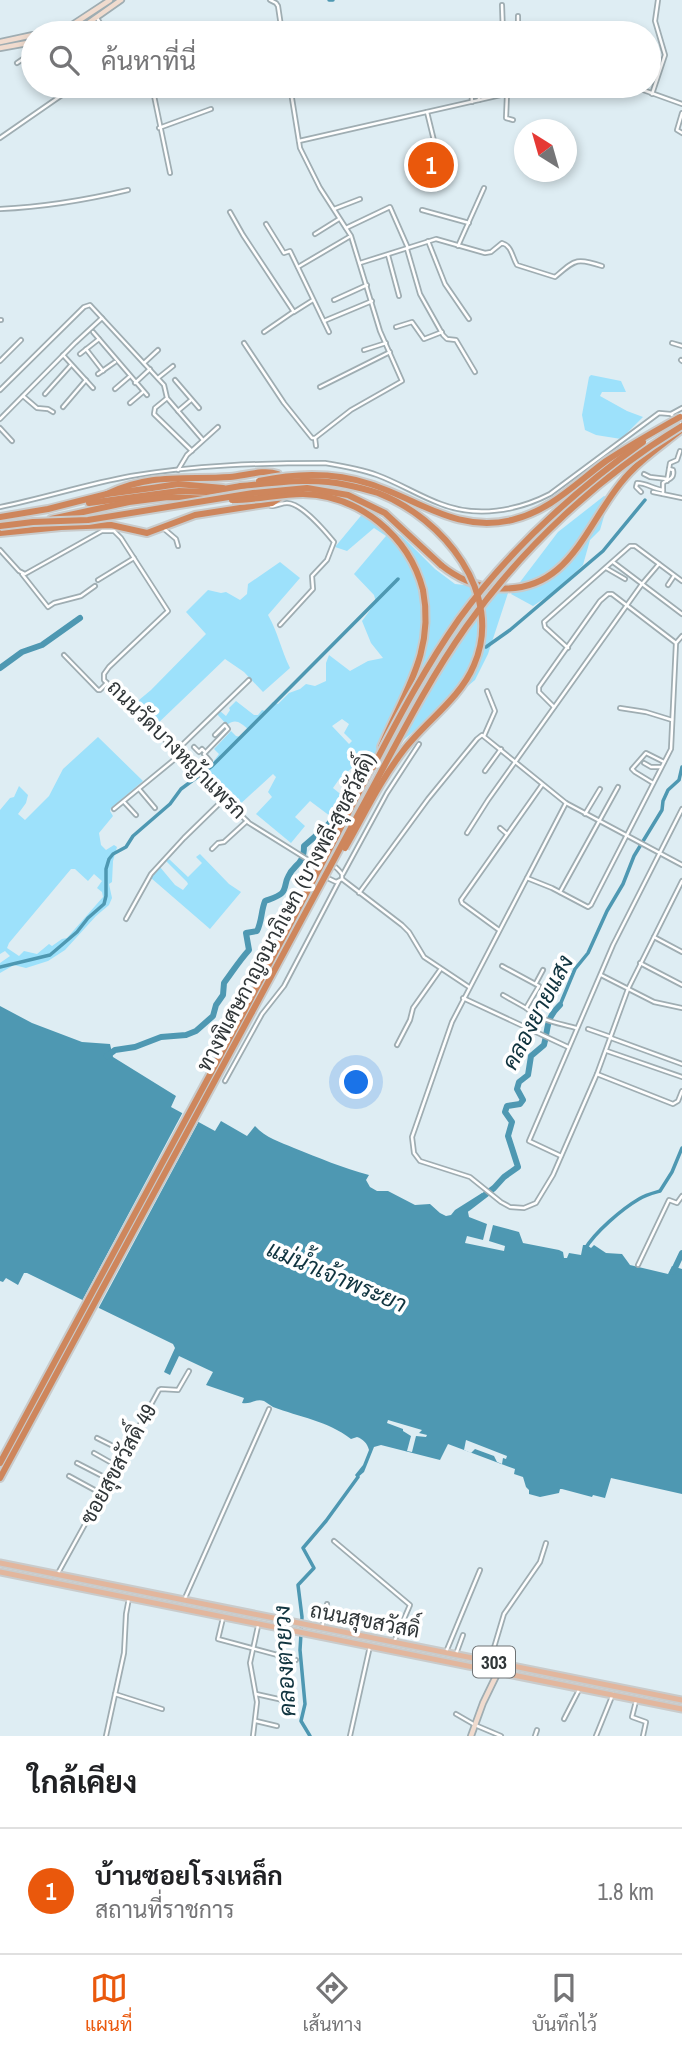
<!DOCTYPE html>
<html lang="th">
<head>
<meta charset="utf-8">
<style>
  :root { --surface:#fff; --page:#f2f2f2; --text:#202124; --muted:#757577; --line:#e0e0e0; --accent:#ea580c }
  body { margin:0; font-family:"Archivo Narrow",Sarabun,sans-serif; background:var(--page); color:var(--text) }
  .compass { position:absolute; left:514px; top:119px; width:63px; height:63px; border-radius:50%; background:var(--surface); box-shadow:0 4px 10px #0003; rotate:323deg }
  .you { position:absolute; left:357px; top:1083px; width:24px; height:24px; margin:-18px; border:5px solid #fff; border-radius:50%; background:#1a73e8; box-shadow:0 0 0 10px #1a73e833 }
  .badge { display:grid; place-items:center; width:46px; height:46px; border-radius:50%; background:var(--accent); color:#fff; font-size:23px; font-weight:700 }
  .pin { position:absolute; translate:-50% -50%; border:4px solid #fff; box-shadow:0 2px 7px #0006 }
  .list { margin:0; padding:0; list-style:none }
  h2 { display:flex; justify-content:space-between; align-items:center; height:91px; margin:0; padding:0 28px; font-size:30px }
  h2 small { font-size:23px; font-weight:400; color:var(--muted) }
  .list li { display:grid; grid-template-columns:46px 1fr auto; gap:21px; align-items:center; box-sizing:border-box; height:126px; padding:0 28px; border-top:2px solid var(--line) }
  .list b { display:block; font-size:26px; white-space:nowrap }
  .list p { margin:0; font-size:23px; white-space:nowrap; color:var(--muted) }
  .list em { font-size:23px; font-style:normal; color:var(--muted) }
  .icon { flex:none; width:38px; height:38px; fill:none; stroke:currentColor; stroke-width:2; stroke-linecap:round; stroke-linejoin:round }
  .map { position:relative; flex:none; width:682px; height:1736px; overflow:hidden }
  .search { position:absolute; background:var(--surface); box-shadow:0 4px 10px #0003; left:21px; right:21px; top:21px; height:77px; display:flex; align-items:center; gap:18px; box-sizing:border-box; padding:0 24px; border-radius:38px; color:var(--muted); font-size:26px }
  .sheet { height:217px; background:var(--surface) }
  nav { display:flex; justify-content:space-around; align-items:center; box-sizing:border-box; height:98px; border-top:2px solid var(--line); background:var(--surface); font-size:19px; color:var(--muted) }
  nav a { display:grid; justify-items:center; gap:4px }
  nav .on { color:var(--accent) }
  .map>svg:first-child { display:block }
  .green { fill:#9de1fb; fill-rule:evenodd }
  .water { fill:#4e98b2 }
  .pier { fill:#deedf3 }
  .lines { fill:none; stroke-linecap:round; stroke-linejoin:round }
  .canal { stroke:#4e98b2; stroke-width:3.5 }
  .river { stroke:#4e98b2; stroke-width:6 }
  .street-casing { stroke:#9fadb2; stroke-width:6 }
  .secondary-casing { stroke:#9fadb2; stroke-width:8 }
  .primary-casing { stroke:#c9cbcb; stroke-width:9 }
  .highway-casing { stroke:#c9cbcb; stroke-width:10 }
  .street { stroke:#fff; stroke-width:2.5 }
  .secondary { stroke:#f0dbce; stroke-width:4.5 }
  .primary { stroke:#e2b69d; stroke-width:5 }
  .highway { stroke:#ce865c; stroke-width:6 }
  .highway-bridge-casing { stroke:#c9cbcb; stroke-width:10; stroke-linecap:butt }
  .highway-bridge { stroke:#ce865c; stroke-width:6 }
  .labels { text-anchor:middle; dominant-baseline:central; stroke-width:7; stroke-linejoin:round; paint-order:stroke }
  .shield { fill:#fff; stroke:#6e7274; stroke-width:2 }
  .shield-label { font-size:19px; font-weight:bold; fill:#303638 }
  .street-label { font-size:21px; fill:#303638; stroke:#fff }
  .water-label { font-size:23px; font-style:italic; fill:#0f333e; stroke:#fff }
</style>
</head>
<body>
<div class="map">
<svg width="682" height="1736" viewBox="0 0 682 1736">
  <rect width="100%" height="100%" fill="#deedf3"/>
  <!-- green -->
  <g class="green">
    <path d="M 591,375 L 621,381 L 626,392 L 602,392 L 600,396 L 627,411 L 643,417 L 621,439 L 596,435 L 585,430 L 582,415 L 589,377 Z"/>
    <path d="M 604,496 L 613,500 L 605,513 L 600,530 L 590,540 L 583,565 L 554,592 L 533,606 L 511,594 L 558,532 Z"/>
    <path d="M 364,512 L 402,536 L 435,569 L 455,584 L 474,586 L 508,593 L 488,654 L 475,680 L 357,779 L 352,768 L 340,778 L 333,788 L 349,801 L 338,822 L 310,801 L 295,817 L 305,826 L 291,843 L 256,814 L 272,797 L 268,792 L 276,777 L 273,774 L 237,807 L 204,774 L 219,754 L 214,749 L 231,731 L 236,736 L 241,737 L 248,729 C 240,723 236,718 227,725 L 217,714 L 220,711 L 226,716 L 230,710 L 229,708 L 236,701 L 254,715 L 258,715 L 262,710 L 265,711 L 273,702 L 278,704 L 289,693 L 300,689 L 306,684 L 315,686 L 326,681 L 326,663 L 329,655 L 350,671 L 368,661 L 383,658 L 371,643 L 362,621 L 376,602 L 374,595 L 354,574 L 386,536 L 374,528 L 347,551 L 335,547 ZM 342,719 L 349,724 L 344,733 L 352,741 L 349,744 L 332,726 Z"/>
    <path d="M 280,562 L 300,578 L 268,615 C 278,632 281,650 290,668 L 263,692 L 244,672 L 225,659 L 154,727 L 133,705 L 151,690 L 206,634 L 186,612 L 208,590 L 221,593 L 226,592 L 240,600 L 247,594 L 248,584 Z"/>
    <path d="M 98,737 L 143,781 L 111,808 L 110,811 L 113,816 L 99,833 L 101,845 L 106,850 L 114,845 L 117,847 L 113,861 L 112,882 L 109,884 L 112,898 L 109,905 L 96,916 L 65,950 L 48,961 L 26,968 L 14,965 L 0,973 L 0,963 L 10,956 L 5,951 L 0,954 L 0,810 L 10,798 L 14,797 L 19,786 L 28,795 L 26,803 L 18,814 L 25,820 L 49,796 L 63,769 ZM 71,869 L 75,869 L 88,881 L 94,874 L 102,881 L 97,888 L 102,892 L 103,897 L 67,938 L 62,939 L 52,946 L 49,944 L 37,954 L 24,951 L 19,956 L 7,948 L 9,943 Z"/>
    <path d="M 200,854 L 229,884 L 241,892 L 210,929 L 151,878 L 160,867 L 175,885 L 183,890 L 188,884 L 187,882 L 166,861 L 169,859 L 188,877 L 202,863 L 196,857 Z"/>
  </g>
  <!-- water -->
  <path class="water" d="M 0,1006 L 32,1023 L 82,1042 L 110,1044 L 113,1057 L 176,1096 L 171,1107 L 215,1131 L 221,1121 L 247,1136 L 255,1126 C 266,1138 280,1142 294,1148 C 319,1158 343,1168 369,1175 L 366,1180 L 370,1187 L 377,1191 L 388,1191 L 415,1205 L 430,1204 L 440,1213 L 446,1216 L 451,1215 L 455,1210 L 482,1193 L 485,1196 L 472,1204 L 468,1212 L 469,1217 L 487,1224 L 483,1240 L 467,1236 L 465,1243 L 504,1251 L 505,1246 L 489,1241 L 493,1225 L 519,1232 L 523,1243 L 559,1250 L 563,1252 L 564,1258 L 567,1258 L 569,1253 L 581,1255 L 583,1245 L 587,1245 L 591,1248 L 594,1245 L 606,1253 L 622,1254 L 630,1265 L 668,1274 L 672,1266 L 682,1269 L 682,1494 L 611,1478 L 605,1498 L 593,1495 L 592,1497 L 562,1489 L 560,1489 L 559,1493 L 540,1497 L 529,1494 L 529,1490 L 526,1487 L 523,1477 L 514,1474 L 515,1469 L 448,1444 L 440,1460 L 381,1445 L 374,1447 L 364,1472 L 357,1478 L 355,1475 L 363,1465 L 369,1450 C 367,1443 363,1439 357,1437 L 351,1439 C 328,1421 299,1417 273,1407 C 270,1405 267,1403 264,1401 C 256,1398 250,1405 242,1403 L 244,1398 L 206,1385 L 213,1372 L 179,1356 L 170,1375 L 164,1372 L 175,1348 L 173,1344 L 27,1273 L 24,1273 L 18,1285 L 6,1278 L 3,1282 L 0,1281 Z"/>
  <!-- pier -->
  <g class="pier">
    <path d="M 184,1110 L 200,1119 L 97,1311 L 81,1303 Z"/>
    <path d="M 388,1420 L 422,1430 L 419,1433 L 427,1435 L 426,1437 L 416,1436 L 412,1452 L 407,1451 L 411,1436 L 403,1431 L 403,1429 L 387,1423 Z"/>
    <path d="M 466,1440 L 507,1456 L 506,1459 L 503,1458 L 502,1464 L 497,1462 L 494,1456 L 475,1449 L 471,1453 L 464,1450 Z"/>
  </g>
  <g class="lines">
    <!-- canal -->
    <g class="canal">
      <path d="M 329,0 L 333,0"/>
      <path d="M 486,647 L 510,630 L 603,551 L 645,500"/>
      <path d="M 0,967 L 50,955 L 77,932 L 88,918 L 104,904 L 106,896 L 106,869 L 109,859 L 113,854 L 126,847 L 133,836 L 170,804 L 181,789 L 212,766 L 398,579"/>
      <path d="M 560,1005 L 575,969 L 588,953 L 607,911 L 623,884 L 634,856 L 662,810 L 663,801 L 668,790 L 679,780 L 682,767"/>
      <path d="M 585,1249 C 595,1232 622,1209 639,1199 C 645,1195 653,1193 660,1191 L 672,1172 L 682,1148"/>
      <path d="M 310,1736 L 301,1721 L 305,1704 L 300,1650 L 302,1617 L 298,1585 L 314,1568 L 303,1548 L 326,1521 L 358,1477"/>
    </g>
    <!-- river -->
    <g class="river">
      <path d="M 0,668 L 22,652 L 42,645 L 80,618"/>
      <path d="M 107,1056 L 115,1050 L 135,1047 L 161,1037 L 186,1035 L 196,1031 L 213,1016 L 216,1005 L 223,995 L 224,983 C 233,971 239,961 249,950 L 246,933 L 257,931 C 262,921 261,911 265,901 C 270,899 278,897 282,893 C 286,889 285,882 288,877 C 294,863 304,866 304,846 L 326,827 L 339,812 L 357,779"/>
      <path d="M 468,1208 L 494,1188 L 504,1177 L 518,1167 L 508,1136 L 512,1122 L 505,1112 L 507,1106 L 520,1104 L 523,1100 L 517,1089 L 519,1082 L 528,1075 L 531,1056 L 544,1045 C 549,1026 545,1020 560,1005"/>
      <path d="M 673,1272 L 682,1253"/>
    </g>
    <defs>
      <g id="street">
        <path d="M 270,0 L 276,3 L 278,6 L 282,33"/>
        <path d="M 502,5 L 503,33"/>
        <path d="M 518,16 L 518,33"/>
        <path d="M 97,18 L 106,33"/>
        <path d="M 479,26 L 479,33"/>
        <path d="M 471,29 L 471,33"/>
        <path d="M 17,63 L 33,52"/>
        <path d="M 152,86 L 170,173"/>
        <path d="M 471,86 L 472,102"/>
        <path d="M 479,86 L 479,100"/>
        <path d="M 504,86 L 504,95"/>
        <path d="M 632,86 L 682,104"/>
        <path d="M 507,94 L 506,118 L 513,120"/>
        <path d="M 652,94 L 665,55 L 655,21 L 658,0"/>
        <path d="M 427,112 L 438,157"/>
        <path d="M 682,113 L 677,130 L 682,133"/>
        <path d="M 159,128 L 211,109"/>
        <path d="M 0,138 L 75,86"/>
        <path d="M 299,141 L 541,86"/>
        <path d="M 0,209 C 43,207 86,200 128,190"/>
        <path d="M 334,209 L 360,199"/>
        <path d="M 422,210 L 469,223"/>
        <path d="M 230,212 L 243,235 L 294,312 L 313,300"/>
        <path d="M 266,224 L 284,253 L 290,251 L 329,332"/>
        <path d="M 346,228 L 390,207 L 408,248"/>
        <path d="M 315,234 L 339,219"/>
        <path d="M 428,241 L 445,284 L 469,319"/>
        <path d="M 458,246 L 484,188"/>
        <path d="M 407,249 L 420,294 L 443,335 L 447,339 L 456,340 L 475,372"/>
        <path d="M 388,255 L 399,296"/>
        <path d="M 360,263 L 436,239 L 485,253 L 491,252 L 502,243 C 512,246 512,257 517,265 L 555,277 C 575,260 576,257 602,266"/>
        <path d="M 298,267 L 349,237"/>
        <path d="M 334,300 L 367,285"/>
        <path d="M 0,320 L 1,320"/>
        <path d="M 324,321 L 372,301"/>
        <path d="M 396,327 L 412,322 L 424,339 L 442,332"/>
        <path d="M 93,332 L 147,395"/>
        <path d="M 264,332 L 293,312"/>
        <path d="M 244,343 L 284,403 L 312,438 L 315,438 L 351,410 L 402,381 L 380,331 L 351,236 L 320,188 L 300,148 L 290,86"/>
        <path d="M 672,343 L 682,346"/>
        <path d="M 86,349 L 103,371"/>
        <path d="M 364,350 L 386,343"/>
        <path d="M 80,354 L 99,339"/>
        <path d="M 63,355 L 93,388"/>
        <path d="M 681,360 L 682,361"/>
        <path d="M 0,361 L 21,340"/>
        <path d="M 144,363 L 158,350"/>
        <path d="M 98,374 L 115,362"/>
        <path d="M 158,378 L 173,366"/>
        <path d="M 175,380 L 199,408"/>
        <path d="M 135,383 L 150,369"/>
        <path d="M 320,387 L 390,352"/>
        <path d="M 115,389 L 129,377"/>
        <path d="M 0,390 L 84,307 L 90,305 L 164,385 L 167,398 L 203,440"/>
        <path d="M 45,394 L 71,365"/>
        <path d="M 23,396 L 37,408 L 48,409 L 53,412"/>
        <path d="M 166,399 L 155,408 L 154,414 L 192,451"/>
        <path d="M 130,403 L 143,392"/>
        <path d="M 63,407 L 86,380"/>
        <path d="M 178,411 L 191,400"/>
        <path d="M 671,414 L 682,408"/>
        <path d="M 0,419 L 75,343 L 102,318"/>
        <path d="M 0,428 L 12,441"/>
        <path d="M 315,438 L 316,446"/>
        <path d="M 178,470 L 187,455 L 218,427"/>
        <path d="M 644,474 L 650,477 L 667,479"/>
        <path d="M 667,481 L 670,463 L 677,460 L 680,451"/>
        <path d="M 641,492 L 636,487 L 637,483 C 647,483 653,489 663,490"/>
        <path d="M 653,492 L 682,498"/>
        <path d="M 663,494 L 663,483 C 668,479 675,479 673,470 L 669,469"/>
        <path d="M 271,506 C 276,506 282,503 287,503 C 301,503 325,531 334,542 L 327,560 L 312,576 L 313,589 L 280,625"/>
        <path d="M 0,507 C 44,498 87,484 131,476 C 195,465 260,463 325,463 C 343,466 361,469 377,475 C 399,483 419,496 441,504 C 477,518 517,511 550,494 L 659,413 L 671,414 L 681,424"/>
        <path d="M 163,528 L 176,539 L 178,546"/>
        <path d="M 0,550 L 19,571 L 25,574 L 102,531 L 114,531 L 121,538 L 168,611 L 109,667 L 104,674 L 104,680 L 249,823 L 310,861 L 311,868 L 317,873 L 336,882 L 342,879"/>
        <path d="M 613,562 L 682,614"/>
        <path d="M 606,568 L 625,579"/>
        <path d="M 22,574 L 48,607 L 54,603 L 81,596 L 95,586"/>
        <path d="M 98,580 L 134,558"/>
        <path d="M 668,585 L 674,576"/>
        <path d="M 568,648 L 545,627 L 544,622 L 630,546 L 635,546 L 682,581"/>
        <path d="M 64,655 L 98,690 L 100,690 L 107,683"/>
        <path d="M 554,707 L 539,692 L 539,687 L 600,601 L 608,594 L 612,594 L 676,643"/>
        <path d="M 620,708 L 646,712 L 672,720"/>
        <path d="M 484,736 L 495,711 L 487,691"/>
        <path d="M 194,747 L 199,752 L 202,749 L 205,752"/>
        <path d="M 177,750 L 249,680"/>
        <path d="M 644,763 L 651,767 L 661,767"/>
        <path d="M 191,764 L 195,761 L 204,767 L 210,761 L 204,754 L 228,729 L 225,725 L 215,735"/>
        <path d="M 485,771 L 501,749"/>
        <path d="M 653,783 L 635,772 L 632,769 L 646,753 L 664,762"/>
        <path d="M 139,789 L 155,808"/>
        <path d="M 124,802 L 136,815"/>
        <path d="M 566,803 L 452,1022 L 412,1137 L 414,1153 L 420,1161 L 470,1177 L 501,1202 L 510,1207 L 524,1208 L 536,1203 L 553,1175 L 597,1074 L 628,989 L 682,881"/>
        <path d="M 114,809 L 181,754"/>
        <path d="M 585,814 L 600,789"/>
        <path d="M 500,828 L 507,834"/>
        <path d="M 467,833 L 488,800 L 642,584 L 659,564"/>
        <path d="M 212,849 L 218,843 L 224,842 L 247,821"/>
        <path d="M 310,861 C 321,853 335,865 342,874 L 342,879 L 402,925 L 409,932 L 424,957 L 469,987"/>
        <path d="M 343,874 L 387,793 L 419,744"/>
        <path d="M 527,878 L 552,888 L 588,907 L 591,905 L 671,749 L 676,643 L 682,636"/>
        <path d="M 560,892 L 618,787"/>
        <path d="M 359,893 L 428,799 L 477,739 L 482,735 L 566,803 L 682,865"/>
        <path d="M 126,919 L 151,874 L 184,838 L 225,798"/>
        <path d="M 499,930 L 462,903 L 461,900 L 542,785"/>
        <path d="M 654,937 L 682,952"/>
        <path d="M 640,963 L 682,985"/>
        <path d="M 502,966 L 539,986 L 526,1008 C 539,1021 559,1023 576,1028"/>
        <path d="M 601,975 L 654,1002 L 682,1008"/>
        <path d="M 536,983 L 543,970"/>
        <path d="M 503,995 L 526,1008"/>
        <path d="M 463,998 L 568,1047"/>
        <path d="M 588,1029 L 611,1037"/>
        <path d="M 611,1038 L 682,1064"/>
        <path d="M 397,1045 L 410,1020 L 413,1008 L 440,970"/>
        <path d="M 607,1051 L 682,1077"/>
        <path d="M 597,1074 L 673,1104 L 678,1101 L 682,1091"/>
        <path d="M 225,1081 L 262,1014 L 284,986 L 339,881"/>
        <path d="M 561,1156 L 529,1141 L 613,945 L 682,809"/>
        <path d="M 638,1265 L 669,1200 L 677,1203 L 682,1196"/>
        <path d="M 97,1438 L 125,1452"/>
        <path d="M 94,1453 L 117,1466"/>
        <path d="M 77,1463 L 110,1480"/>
        <path d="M 69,1476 L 102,1494"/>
        <path d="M 334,1541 L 410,1605 L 394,1642"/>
        <path d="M 57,1575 L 159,1390 L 161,1389 L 178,1390 L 189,1371"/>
        <path d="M 185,1598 L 269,1409"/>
        <path d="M 223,1618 L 218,1639 L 296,1660"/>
        <path d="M 322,1628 L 327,1604"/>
        <path d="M 446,1652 L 480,1570"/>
        <path d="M 456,1654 L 463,1635"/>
        <path d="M 490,1661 L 504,1614 L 540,1562 L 546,1543"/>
        <path d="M 115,1694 L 162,1709"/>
        <path d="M 256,1694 L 292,1702"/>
        <path d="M 636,1701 L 632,1717 L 646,1722 L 643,1736"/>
        <path d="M 456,1714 L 475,1725 L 501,1736"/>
        <path d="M 564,1719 L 580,1688"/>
        <path d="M 256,1721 L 277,1726"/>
        <path d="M 106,1736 L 124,1653 L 126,1614 L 129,1598"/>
        <path d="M 253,1736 L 257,1702 L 250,1663 L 258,1626"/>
        <path d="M 350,1736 L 370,1646"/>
        <path d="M 535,1736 L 537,1730"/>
        <path d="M 596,1736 L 613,1694"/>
      </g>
      <g id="secondary">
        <path d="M 43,33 L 69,27 L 110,0"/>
        <path d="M 69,33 L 84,26 L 121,0"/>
        <path d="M 0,42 L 33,35"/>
        <path d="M 0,48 L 33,42"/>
        <path d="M 471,1736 L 483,1703 L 498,1672"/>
      </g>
      <g id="primary">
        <path d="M 0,1563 L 682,1700"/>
        <path d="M 0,1572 L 682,1709"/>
      </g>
      <g id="highway">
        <path d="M 107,494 C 150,473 185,480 230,477 C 245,476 263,469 278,474 L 279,480"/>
        <path d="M 89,503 L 179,491 L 206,492 L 241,486"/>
        <path d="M 0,517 L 48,509 L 107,494 L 152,488 L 178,484 L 223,488"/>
        <path d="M 51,519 L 129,502 L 168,497 L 212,499"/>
        <path d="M 0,533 L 61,527 L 111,525 L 147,533 L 195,515 L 272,503 L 281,497 L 280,491"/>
        <path d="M 441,565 C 457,578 475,586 495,588 C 567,595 584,529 620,484 C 637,462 660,447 681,430"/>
        <path d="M 381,747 C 404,692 435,652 423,590"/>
        <path d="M 338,833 L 374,763"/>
        <path d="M 0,1463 L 246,1008"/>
        <path d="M 0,1478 L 252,1012"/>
      </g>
    </defs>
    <!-- street casing -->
    <use href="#street" class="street-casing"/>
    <!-- secondary casing -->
    <use href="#secondary" class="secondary-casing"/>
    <!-- primary casing -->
    <use href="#primary" class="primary-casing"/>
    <!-- highway casing -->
    <use href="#highway" class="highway-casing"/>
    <!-- street -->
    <use href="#street" class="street"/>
    <!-- secondary -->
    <use href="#secondary" class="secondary"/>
    <!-- primary -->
    <use href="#primary" class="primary"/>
    <!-- highway -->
    <use href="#highway" class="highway"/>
    <defs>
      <g id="highway-bridge">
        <path d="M 259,481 C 296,473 334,472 370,484 C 420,500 456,533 512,520 C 550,511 576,483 606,461 C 630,445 655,431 680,417"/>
        <path d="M 241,486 C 275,483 312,477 347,485 C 357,487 368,490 378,493 C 443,518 505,594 474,665 C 460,699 425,722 403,751 C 380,781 364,815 345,848"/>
        <path d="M 232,500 C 256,500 279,494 303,494 C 359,495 409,536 423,590"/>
        <path d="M 0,526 L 33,522 L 88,520 L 253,493 L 307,488 L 348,495 L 385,513 L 441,565"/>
        <path d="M 373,767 C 399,717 426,666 459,619 C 510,549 573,492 643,442"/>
        <path d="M 246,1008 L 338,833"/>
        <path d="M 252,1012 C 288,945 324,878 360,811 C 394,749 425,685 466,627 C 523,547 598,477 682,426"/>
      </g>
    </defs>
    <!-- highway-bridge casing -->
    <use href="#highway-bridge" class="highway-bridge-casing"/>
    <!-- highway-bridge -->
    <use href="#highway-bridge" class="highway-bridge"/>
  </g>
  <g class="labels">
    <!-- shield labels -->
    <rect class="shield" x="473" y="1646.5" width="42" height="31" rx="5"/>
    <g class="shield-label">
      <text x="494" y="1662">303</text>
    </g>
    <!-- street labels -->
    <g class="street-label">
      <text transform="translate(177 749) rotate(45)">ถนนวัดบางหญ้าแพรก</text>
      <text transform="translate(286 912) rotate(-62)">ทางพิเศษกาญจนาภิเษก (บางพลี-สุขสวัสดิ์)</text>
      <text transform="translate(118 1464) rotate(-61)">ซอยสุขสวัสดิ์ 49</text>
      <text transform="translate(365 1620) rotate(11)">ถนนสุขสวัสดิ์</text>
    </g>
    <!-- water labels -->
    <g class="water-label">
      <text transform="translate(537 1012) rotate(-62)">คลองยายแสง</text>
      <text transform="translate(337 1276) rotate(23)">แม่น้ำเจ้าพระยา</text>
      <text transform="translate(284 1661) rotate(-93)">คลองตายวง</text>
    </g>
  </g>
</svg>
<svg class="compass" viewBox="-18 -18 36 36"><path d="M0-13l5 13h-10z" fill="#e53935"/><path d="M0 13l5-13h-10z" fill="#757577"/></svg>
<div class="you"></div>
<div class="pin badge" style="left:431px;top:165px">1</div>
<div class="search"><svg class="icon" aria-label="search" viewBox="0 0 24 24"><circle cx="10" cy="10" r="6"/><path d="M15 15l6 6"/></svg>ค้นหาที่นี่</div>
</div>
<section class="sheet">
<h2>ใกล้เคียง<small></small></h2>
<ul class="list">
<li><span class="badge">1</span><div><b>บ้านซอยโรงเหล็ก</b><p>สถานที่ราชการ</p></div><em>1.8 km</em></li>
</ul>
</section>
<nav>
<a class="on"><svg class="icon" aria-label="map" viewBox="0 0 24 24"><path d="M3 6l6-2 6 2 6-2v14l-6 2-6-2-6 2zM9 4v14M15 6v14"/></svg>แผนที่</a>
<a><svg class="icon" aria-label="directions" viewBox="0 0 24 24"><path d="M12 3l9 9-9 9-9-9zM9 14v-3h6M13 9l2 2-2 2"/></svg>เส้นทาง</a>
<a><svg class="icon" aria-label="saved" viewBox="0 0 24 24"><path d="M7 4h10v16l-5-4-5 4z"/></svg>บันทึกไว้</a>
</nav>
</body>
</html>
